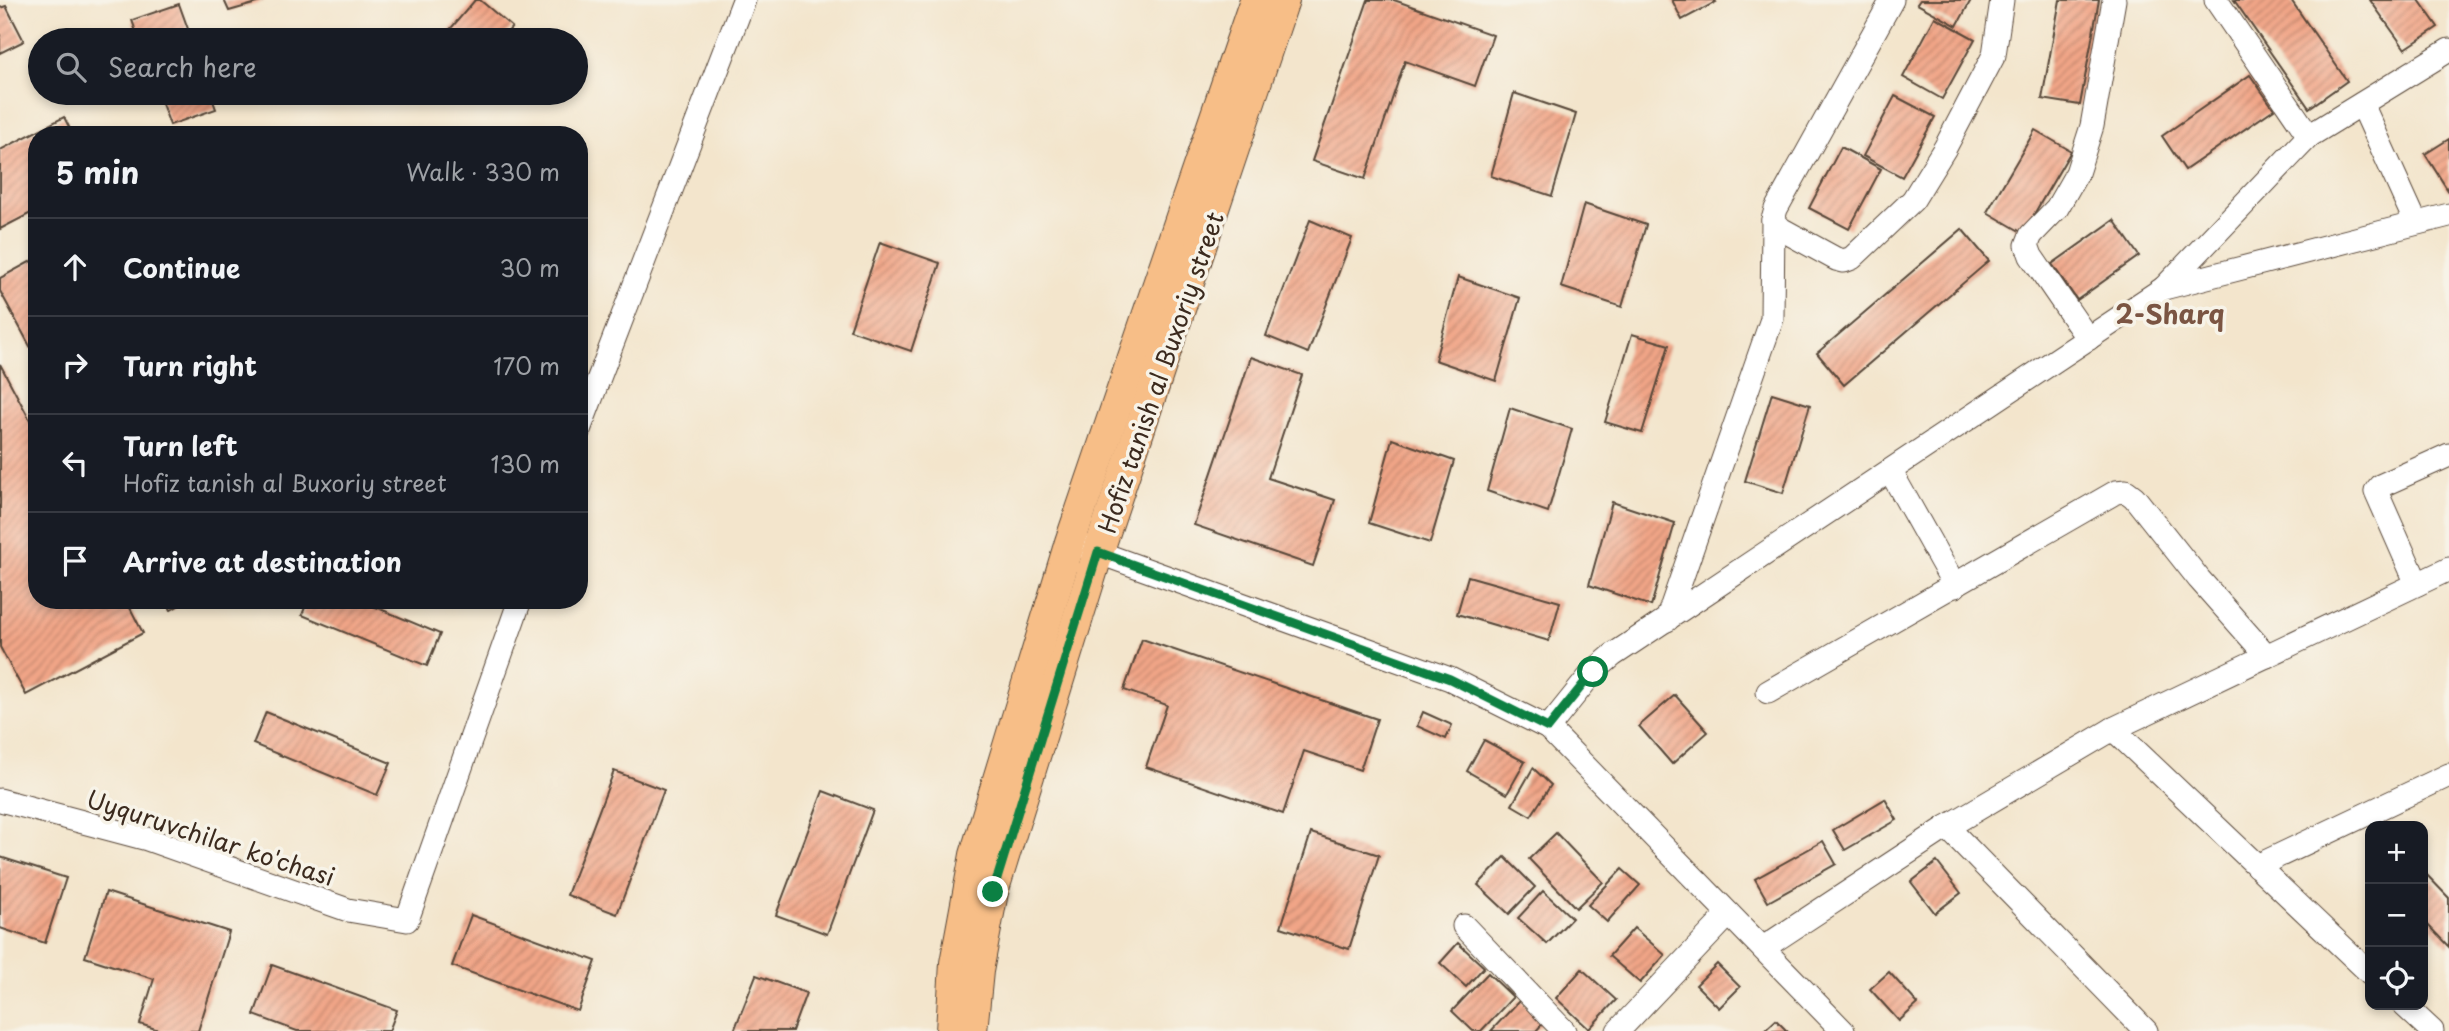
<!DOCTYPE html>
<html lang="en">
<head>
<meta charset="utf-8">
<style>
  :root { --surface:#171b24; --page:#20242c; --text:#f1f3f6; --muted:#9ea1a6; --line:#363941 }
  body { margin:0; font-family:"Playpen Sans",sans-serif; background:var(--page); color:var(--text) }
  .controls { position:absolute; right:21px; bottom:21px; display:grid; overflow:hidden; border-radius:14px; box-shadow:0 4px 10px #0003 }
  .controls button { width:63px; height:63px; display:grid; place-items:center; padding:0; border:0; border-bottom:2px solid var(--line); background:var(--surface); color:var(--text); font:35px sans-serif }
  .stop { position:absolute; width:21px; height:21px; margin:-16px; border:5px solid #0b8043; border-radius:50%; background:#fff }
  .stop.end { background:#0b8043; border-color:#fff; box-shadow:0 2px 7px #0008 }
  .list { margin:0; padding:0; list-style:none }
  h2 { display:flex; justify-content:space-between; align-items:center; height:91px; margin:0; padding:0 28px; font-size:30px }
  h2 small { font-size:23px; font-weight:400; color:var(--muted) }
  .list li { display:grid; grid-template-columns:46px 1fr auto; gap:21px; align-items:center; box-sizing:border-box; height:98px; padding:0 28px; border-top:2px solid var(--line) }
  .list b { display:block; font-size:26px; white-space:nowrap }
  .list p { margin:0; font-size:23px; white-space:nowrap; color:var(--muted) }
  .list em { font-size:23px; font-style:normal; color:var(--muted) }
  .icon { flex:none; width:38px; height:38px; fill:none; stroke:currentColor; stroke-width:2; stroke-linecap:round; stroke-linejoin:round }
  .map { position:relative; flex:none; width:2449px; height:1031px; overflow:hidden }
  .search { position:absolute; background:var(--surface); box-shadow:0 4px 10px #0003; left:28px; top:28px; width:560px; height:77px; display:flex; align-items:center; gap:18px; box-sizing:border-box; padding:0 24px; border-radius:38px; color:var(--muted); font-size:26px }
  .panel { position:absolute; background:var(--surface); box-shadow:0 4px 10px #0003; left:28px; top:126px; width:560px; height:483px; border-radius:28px }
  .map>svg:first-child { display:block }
  .building { fill:url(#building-hatch) }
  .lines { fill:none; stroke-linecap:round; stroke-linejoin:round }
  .minor-casing { stroke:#574638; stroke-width:25 }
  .major-casing { stroke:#574638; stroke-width:32 }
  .minor { stroke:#fff; stroke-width:23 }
  .major { stroke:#f7be87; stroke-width:30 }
  .route { stroke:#0b8043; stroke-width:9 }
  .labels { text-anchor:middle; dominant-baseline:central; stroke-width:7; stroke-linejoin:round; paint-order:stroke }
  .street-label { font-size:24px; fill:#3b2a1e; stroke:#f7f3e8 }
  .neighbourhood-label { font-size:26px; font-weight:bold; fill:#7b5543; stroke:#f7f3e8 }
</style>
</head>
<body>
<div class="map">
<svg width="2449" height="1031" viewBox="0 0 2449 1031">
  <defs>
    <pattern id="building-hatch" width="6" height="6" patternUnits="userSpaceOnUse" patternTransform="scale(1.75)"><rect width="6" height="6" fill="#f1a587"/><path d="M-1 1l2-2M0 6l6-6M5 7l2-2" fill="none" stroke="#c4876e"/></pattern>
  </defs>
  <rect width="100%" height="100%" fill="#f7f3e8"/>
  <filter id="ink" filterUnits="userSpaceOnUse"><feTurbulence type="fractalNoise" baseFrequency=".0143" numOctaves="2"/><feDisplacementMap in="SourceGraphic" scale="14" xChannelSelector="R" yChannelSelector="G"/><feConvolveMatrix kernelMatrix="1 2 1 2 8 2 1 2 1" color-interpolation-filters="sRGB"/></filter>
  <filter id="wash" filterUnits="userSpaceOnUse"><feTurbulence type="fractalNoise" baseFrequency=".00686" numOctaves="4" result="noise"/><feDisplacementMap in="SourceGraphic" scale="28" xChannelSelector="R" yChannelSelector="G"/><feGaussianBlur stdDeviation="1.57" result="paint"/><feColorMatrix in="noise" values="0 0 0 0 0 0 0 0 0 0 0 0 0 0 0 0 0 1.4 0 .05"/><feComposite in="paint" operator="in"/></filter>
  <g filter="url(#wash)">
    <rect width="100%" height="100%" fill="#f3e5cc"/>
    <g id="blocks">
      <!-- building -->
      <g class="building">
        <path d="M 224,0 L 264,0 L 264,1 L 229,11 Z"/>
        <path d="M 475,0 L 480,0 L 512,27 L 501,40 L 441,40 Z"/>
        <path d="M 1368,0 L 1394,0 L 1493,35 L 1475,86 L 1405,61 L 1365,179 L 1312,161 Z"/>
        <path d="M 1672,0 L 1714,0 L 1716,2 L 1682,20 Z"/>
        <path d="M 1920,0 L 1971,0 L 1957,26 L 1917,4 Z"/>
        <path d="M 2060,0 L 2099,0 L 2080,105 L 2042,99 Z"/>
        <path d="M 2234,0 L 2291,0 L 2347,81 L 2309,108 Z"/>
        <path d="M 2370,0 L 2419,0 L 2438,27 L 2405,49 Z"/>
        <path d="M 179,4 L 192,40 L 139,40 L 132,20 Z"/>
        <path d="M 6,6 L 24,41 L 0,53 L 0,8 Z"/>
        <path d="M 1935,17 L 1975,39 L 1942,99 L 1903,77 Z"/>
        <path d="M 2250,75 L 2274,109 L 2185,170 L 2162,136 Z"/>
        <path d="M 158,93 L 210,93 L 216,109 L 170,125 Z"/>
        <path d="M 1514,93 L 1576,114 L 1552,196 L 1491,176 Z"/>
        <path d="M 1895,96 L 1935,117 L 1902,177 L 1863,156 Z"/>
        <path d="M 64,117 L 73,135 L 37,135 L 37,210 L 0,229 L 0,150 Z"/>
        <path d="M 2035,130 L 2071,151 L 2023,233 L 1987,212 Z"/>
        <path d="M 2449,139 L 2449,192 L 2425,154 Z"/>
        <path d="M 1841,147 L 1881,169 L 1849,229 L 1809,208 Z"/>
        <path d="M 1584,204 L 1646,225 L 1622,307 L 1561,287 Z"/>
        <path d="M 1310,220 L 1352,238 L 1308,353 L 1266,336 Z"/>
        <path d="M 2114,220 L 2139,256 L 2077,300 L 2052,264 Z"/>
        <path d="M 1962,229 L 1989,261 L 1844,385 L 1817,353 Z"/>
        <path d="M 880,242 L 940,263 L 911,351 L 850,330 Z"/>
        <path d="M 37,258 L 37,359 L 0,291 L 0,278 Z"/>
        <path d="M 1458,277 L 1520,298 L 1496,381 L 1435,360 Z"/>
        <path d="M 1632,334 L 1669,345 L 1642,433 L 1605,422 Z"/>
        <path d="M 1251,357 L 1302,375 L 1268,478 L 1335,500 L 1313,566 L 1194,525 Z"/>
        <path d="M 0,364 L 37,433 L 37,600 L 126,600 L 143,633 L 26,695 L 0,647 Z"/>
        <path d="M 1772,393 L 1810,405 L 1783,493 L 1745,481 Z"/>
        <path d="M 1510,408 L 1572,429 L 1548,512 L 1487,491 Z"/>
        <path d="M 1392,439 L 1454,461 L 1430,543 L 1369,523 Z"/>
        <path d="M 1612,502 L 1675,523 L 1651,606 L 1589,585 Z"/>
        <path d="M 1468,576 L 1560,602 L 1549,641 L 1457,614 Z"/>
        <path d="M 166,600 L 188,600 L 171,610 Z"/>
        <path d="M 308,600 L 359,600 L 440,634 L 427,666 L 302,615 Z"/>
        <path d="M 1142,639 L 1377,719 L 1360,770 L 1304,751 L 1283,814 L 1146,767 L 1167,705 L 1124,690 Z"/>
        <path d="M 1675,695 L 1708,732 L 1672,764 L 1639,726 Z"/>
        <path d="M 266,712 L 391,763 L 377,795 L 253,744 Z"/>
        <path d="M 1423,712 L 1452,725 L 1446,739 L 1417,726 Z"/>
        <path d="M 1484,740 L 1525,762 L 1507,794 L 1467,771 Z"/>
        <path d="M 1533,768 L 1551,785 L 1531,816 L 1512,805 Z"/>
        <path d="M 614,771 L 664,790 L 617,914 L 567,895 Z"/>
        <path d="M 823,791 L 873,810 L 827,934 L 776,915 Z"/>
        <path d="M 1885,799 L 1897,820 L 1845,850 L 1833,830 Z"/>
        <path d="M 1311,833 L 1379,855 L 1349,949 L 1281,927 Z"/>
        <path d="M 1556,833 L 1603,882 L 1576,908 L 1529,859 Z"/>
        <path d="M 1823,841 L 1836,864 L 1768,902 L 1755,879 Z"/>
        <path d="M 0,857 L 66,878 L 45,943 L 0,928 Z"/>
        <path d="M 1505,857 L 1535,887 L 1509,914 L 1478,885 Z"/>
        <path d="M 1937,862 L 1961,893 L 1935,913 L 1911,882 Z"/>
        <path d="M 1622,869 L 1640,885 L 1607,922 L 1588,905 Z"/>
        <path d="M 2423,871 L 2449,898 L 2449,947 L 2423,920 Z"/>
        <path d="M 1543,891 L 1572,918 L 1547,944 L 1518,918 Z"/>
        <path d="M 106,892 L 229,932 L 198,1031 L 162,1031 L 140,1024 L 154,979 L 85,957 Z"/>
        <path d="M 471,915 L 596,961 L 578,1011 L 452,966 Z"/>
        <path d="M 1634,928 L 1665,955 L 1640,983 L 1609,956 Z"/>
        <path d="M 1458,943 L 1484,967 L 1466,987 L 1440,963 Z"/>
        <path d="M 1717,964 L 1740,987 L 1719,1008 L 1696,985 Z"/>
        <path d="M 272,965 L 397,1010 L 389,1031 L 297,1031 L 254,1015 Z"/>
        <path d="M 1582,969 L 1616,1000 L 1589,1029 L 1556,998 Z"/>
        <path d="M 1889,972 L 1918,1004 L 1899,1021 L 1870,989 Z"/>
        <path d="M 1488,973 L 1513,997 L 1481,1031 L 1473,1031 L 1452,1011 Z"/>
        <path d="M 756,975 L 806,993 L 792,1031 L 734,1031 Z"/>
        <path d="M 1520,1000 L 1544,1022 L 1536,1031 L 1491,1031 Z"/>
        <path d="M 1776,1020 L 1787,1031 L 1764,1031 Z"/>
      </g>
    </g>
  </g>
  <g filter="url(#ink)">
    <use href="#blocks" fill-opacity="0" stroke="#574638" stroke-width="2"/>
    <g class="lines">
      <defs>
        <g id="minor">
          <path d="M 1892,0 L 1776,209 L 1773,220 L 1781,229 L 1836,259 L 1844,261 L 1852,258 L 1913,200 L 1945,148 L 1994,55 L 2002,0"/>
          <path d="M 2216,0 L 2309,136"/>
          <path d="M 2362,104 L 2415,221"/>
          <path d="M 2164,288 L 2309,136 L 2449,50"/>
          <path d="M 2088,339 L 2031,256 L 2027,245 L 2031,235 L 2057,208 L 2077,173 L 2092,126 L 2114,0"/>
          <path d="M 579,430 L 744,0"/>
          <path d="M 1891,472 L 1955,586"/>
          <path d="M 1083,547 L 1450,679 L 1548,728 L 1843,1031"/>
          <path d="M 2417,584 L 2376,491 L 2380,486 L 2449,455"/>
          <path d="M 1667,620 L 1772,319 L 1773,220"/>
          <path d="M 1768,692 L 2116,492 L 2126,491 L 2134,497 L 2199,579 L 2267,656"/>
          <path d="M 1548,728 L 1593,672 L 1613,655 L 2164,288 L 2449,215"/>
          <path d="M 2113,729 L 2370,973"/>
          <path d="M 0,800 L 147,839 L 348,910 L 407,920 L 520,600"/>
          <path d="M 1947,827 L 2146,1031"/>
          <path d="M 2257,866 L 2449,775"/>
          <path d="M 1464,926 L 1564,1031"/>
          <path d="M 1763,948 L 1947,827 L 2113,729 L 2449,569"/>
          <path d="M 2404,1005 L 2432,1031"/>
          <path d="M 1618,1031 L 1729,914"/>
        </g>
        <g id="major">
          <path d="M 951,1031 L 955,963 L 975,855 L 1070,542 L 1255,0"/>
          <path d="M 972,1031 L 978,971 L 993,892 L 1098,553 L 1284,0"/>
        </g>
      </defs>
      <!-- minor casing -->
      <use href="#minor" class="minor-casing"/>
      <!-- major casing -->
      <use href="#major" class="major-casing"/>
      <!-- minor -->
      <use href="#minor" class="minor"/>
      <!-- major -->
      <use href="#major" class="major"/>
    </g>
  </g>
  <g class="lines" filter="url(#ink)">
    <!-- route -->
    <path class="route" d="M 993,892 L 1098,552 L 1450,679 L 1548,728 L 1593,672"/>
  </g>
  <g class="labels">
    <!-- street labels -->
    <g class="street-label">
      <text transform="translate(1160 372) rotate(-71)">Hofiz tanish al Buxoriy street</text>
      <text transform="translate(211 837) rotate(18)">Uyquruvchilar ko'chasi</text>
    </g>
    <!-- neighbourhood labels -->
    <g class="neighbourhood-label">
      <text x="2170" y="313">2-Sharq</text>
    </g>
  </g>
</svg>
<div class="controls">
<button>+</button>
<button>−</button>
<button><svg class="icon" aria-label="locate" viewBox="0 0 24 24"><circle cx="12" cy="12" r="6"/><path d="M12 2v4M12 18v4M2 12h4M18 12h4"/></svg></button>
</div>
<div class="stop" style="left:1593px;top:672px"></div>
<div class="stop end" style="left:993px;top:892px"></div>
<div class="search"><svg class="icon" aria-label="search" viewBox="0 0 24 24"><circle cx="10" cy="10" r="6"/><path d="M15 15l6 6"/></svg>Search here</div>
<section class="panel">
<h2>5 min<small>Walk · 330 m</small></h2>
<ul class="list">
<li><svg class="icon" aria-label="ahead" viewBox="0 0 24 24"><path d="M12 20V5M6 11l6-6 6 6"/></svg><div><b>Continue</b></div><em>30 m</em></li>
<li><svg class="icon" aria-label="right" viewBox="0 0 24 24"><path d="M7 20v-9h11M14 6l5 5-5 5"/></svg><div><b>Turn right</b></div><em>170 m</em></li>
<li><svg class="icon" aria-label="left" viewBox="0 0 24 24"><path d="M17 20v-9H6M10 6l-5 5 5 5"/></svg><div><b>Turn left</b><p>Hofiz tanish al Buxoriy street</p></div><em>130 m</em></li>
<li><svg class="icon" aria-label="arrive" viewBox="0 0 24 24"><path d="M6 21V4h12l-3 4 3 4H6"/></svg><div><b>Arrive at destination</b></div></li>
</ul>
</section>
</div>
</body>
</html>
